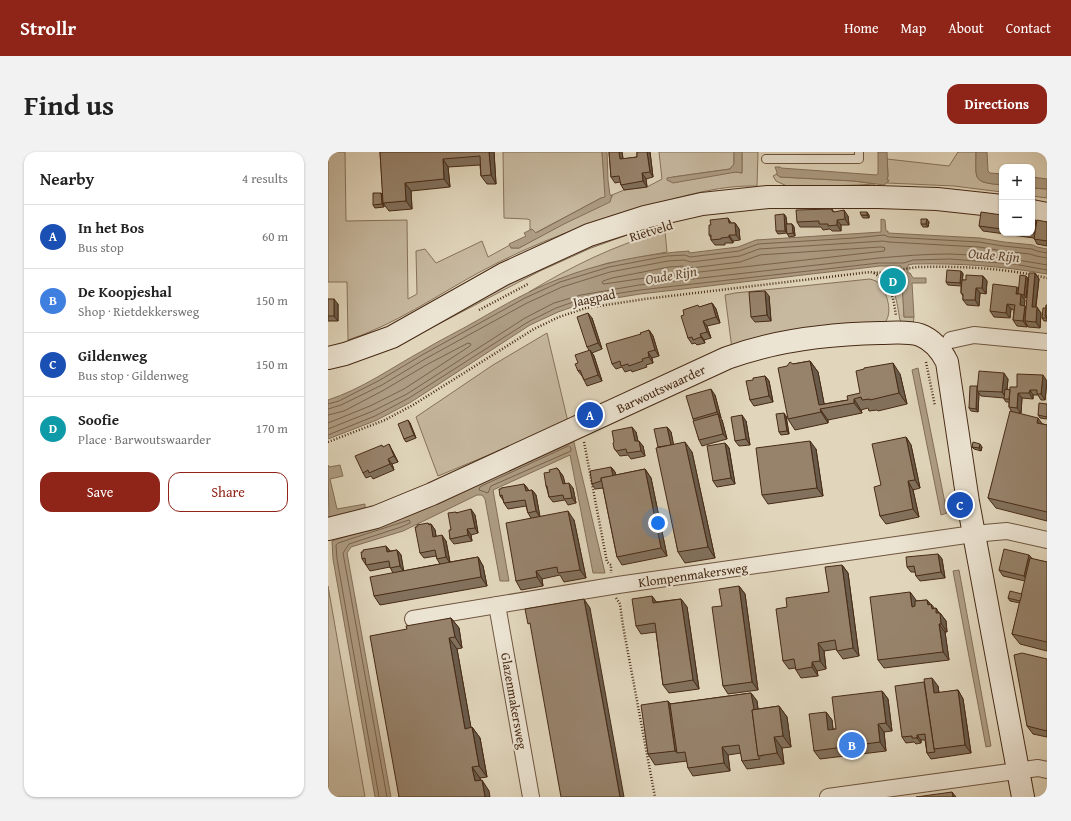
<!DOCTYPE html>
<html lang="en">
<head>
<meta charset="utf-8">
<style>
  :root { --surface:#fff; --page:#f2f2f2; --text:#222; --muted:#767676; --line:#e0e0e0; --accent:#8f2418 }
  body { margin:0; font-family:"Gentium Book Plus",serif; background:var(--page); color:var(--text) }
  .controls { position:absolute; right:12px; top:12px; display:grid; overflow:hidden; border-radius:8px; box-shadow:0 1px 3px #0004 }
  .controls button { width:36px; height:36px; display:grid; place-items:center; padding:0; border:0; border-bottom:1px solid var(--line); background:var(--surface); color:var(--text); font:20px sans-serif }
  .you { position:absolute; left:330px; top:371px; width:14px; height:14px; margin:-10px; border:3px solid #fff; border-radius:50%; background:#1a73e8; box-shadow:0 0 0 6px #1a73e833 }
  .badge { display:grid; place-items:center; width:26px; height:26px; border-radius:50%; background:var(--accent); color:#fff; font-size:13px; font-weight:700 }
  .pin { position:absolute; translate:-50% -50%; border:2px solid #fff; box-shadow:0 1px 4px #0006 }
  .list { margin:0; padding:0; list-style:none }
  h2 { display:flex; justify-content:space-between; align-items:center; height:52px; margin:0; padding:0 16px; font-size:17px }
  h2 small { font-size:13px; font-weight:400; color:var(--muted) }
  .list li { display:grid; grid-template-columns:26px 1fr auto; gap:12px; align-items:center; box-sizing:border-box; height:64px; padding:0 16px; border-top:1px solid var(--line) }
  .list b { display:block; font-size:15px; white-space:nowrap }
  .list p { margin:0; font-size:13px; white-space:nowrap; color:var(--muted) }
  .list em { font-size:13px; font-style:normal; color:var(--muted) }
  .actions { display:flex; gap:8px; padding:12px 16px }
  .actions a { flex:1; padding:9px 0; border:1px solid var(--accent); border-radius:12px; text-align:center; font-size:14px; color:var(--accent) }
  .actions .main { background:var(--accent); color:#fff }
  .map { position:relative; flex:none; width:719px; height:645px; overflow:hidden; border-radius:12px }
  header { display:flex; align-items:center; gap:24px; box-sizing:border-box; height:56px; padding:0 20px; background:var(--accent); color:#fff }
  header strong { font-size:19px }
  nav { display:flex; gap:22px; margin-inline-start:auto; font-size:14px }
  .intro { display:flex; align-items:center; justify-content:space-between; box-sizing:border-box; height:96px; padding:0 24px }
  h1 { margin:0; font-size:28px }
  .button { padding:10px 18px; border-radius:12px; background:var(--accent); color:#fff; font-size:14px; font-weight:700 }
  main { display:flex; gap:24px; padding:0 24px }
  aside { flex:1; background:var(--surface); border-radius:12px; box-shadow:0 1px 3px #0004 }
  .map>svg:first-child { display:block }
  .green { fill:#c7b9a0; stroke:#87725a }
  .water { fill:#ad9c83; stroke:#846e57 }
  .lines { fill:none; stroke-linecap:round; stroke-linejoin:round }
  .shore { stroke:#7a634c; stroke-width:1 }
  .lane-casing { stroke:#6e553f; stroke-width:10 }
  .street-casing { stroke:#6e553f; stroke-width:18 }
  .secondary-casing { stroke:#472a15; stroke-width:24 }
  .path { stroke:#472a15; stroke-width:2.5; stroke-dasharray:1 2; stroke-linecap:butt }
  .lane { stroke:#ece4d3; stroke-width:8 }
  .street { stroke:#ece4d3; stroke-width:16 }
  .secondary { stroke:#ece4d3; stroke-width:22 }
  .wall { fill:#82715d; stroke:#472a15 }
  .shaded-wall { fill:#6a5c4c; stroke:#472a15 }
  .building { fill:#97836c; stroke:#472a15 }
  .labels { text-anchor:middle; dominant-baseline:central; stroke-width:4; stroke-linejoin:round; paint-order:stroke }
  .street-label { font-size:13px; fill:#472a15; stroke:#ece4d3 }
  .water-label { font-size:14px; font-style:italic; fill:#604630; stroke:#ece4d3 }
</style>
</head>
<body>
<header>
<strong>Strollr</strong>
<nav><a>Home</a><a>Map</a><a>About</a><a>Contact</a></nav>
</header>
<div class="intro"><h1>Find us</h1><a class="button">Directions</a></div>
<main>
<aside>
<h2>Nearby<small>4 results</small></h2>
<ul class="list">
<li><span class="badge" style="background:#1a4fb4">A</span><div><b>In het Bos</b><p>Bus stop</p></div><em>60 m</em></li>
<li><span class="badge" style="background:#3f7fe0">B</span><div><b>De Koopjeshal</b><p>Shop · Rietdekkersweg</p></div><em>150 m</em></li>
<li><span class="badge" style="background:#1a4fb4">C</span><div><b>Gildenweg</b><p>Bus stop · Gildenweg</p></div><em>150 m</em></li>
<li><span class="badge" style="background:#0f9aa8">D</span><div><b>Soofie</b><p>Place · Barwoutswaarder</p></div><em>170 m</em></li>
</ul>
<div class="actions"><a class="main">Save</a><a>Share</a></div>
</aside>
<div class="map">
<svg width="719" height="645" viewBox="0 0 719 645">
  <rect width="100%" height="100%" fill="#e1d6bc"/>
  <filter id="stains"><feTurbulence type="fractalNoise" baseFrequency=".005" numOctaves="4"/><feColorMatrix values="0 0 0 0 .2 0 0 0 0 .09 0 0 0 0 .02 0 0 0 .5 -.17"/></filter>
  <radialGradient id="worn" r=".72"><stop offset=".6" stop-color="#630" stop-opacity="0"/><stop offset="1" stop-color="#630" stop-opacity=".3"/></radialGradient>
  <!-- green -->
  <g class="green">
    <path d="M 0,0 L 17,0 L 18,69 L 79,68 L 80,147 L 89,142 L 88,99 L 97,97 L 108,111 L 154,89 L 160,105 L 182,93 L 183,96 L 191,96 L 284,45 L 284,43 L 296,38 L 319,35 L 334,27 L 331,0 L 406,0 L 406,12 L 402,17 L 345,25 L 408,20 L 414,21 L 414,0 L 430,0 L 429,34 C 395,33 363,42 330,51 C 268,68 207,90 150,121 C 108,144 66,173 20,188 L 19,130 L 0,130 Z"/>
    <path d="M 175,0 L 274,0 L 278,45 L 273,46 L 207,81 L 204,77 L 202,78 L 202,68 L 199,67 L 176,66 Z"/>
    <path d="M 630,0 L 648,0 C 648,28 644,30 674,33 L 674,40 L 626,34 L 559,31 L 560,30 L 558,28 L 560,24 L 559,7 L 621,14 Z"/>
    <path d="M 449,22 L 452,25 L 526,29 L 547,32 L 530,33 L 461,35 L 448,29 L 445,24 Z"/>
    <path d="M 704,36 L 719,37 L 719,46 L 704,44 Z"/>
    <path d="M 366,64 L 324,74 L 263,96 L 212,119 L 80,188 L 190,123 L 310,75 Z"/>
    <path d="M 337,79 L 339,100 L 280,111 L 231,127 L 201,140 C 244,114 289,92 337,79 Z"/>
    <path d="M 574,120 L 576,165 L 586,165 L 585,172 L 577,173 L 572,168 C 568,147 569,139 553,123 Z"/>
    <path d="M 542,127 C 544,128 546,128 548,129 C 558,136 565,158 558,169 C 557,171 555,172 553,173 L 404,197 L 397,143 L 407,141 Z"/>
    <path d="M 219,181 L 240,270 L 110,324 L 88,265 L 165,213 Z"/>
    <path d="M 0,434 L 37,645 L 0,645 Z"/>
  </g>
  <!-- water -->
  <g class="water">
    <path d="M 274,0 L 279,0 L 280,28 L 282,43 L 284,43 L 282,50 L 236,72 L 191,96 L 183,96 L 181,92 L 198,84 L 196,81 L 204,77 L 208,81 L 273,46 L 277,45 Z"/>
    <path d="M 406,0 L 414,0 L 414,21 L 408,20 L 345,31 L 339,28 L 339,26 L 345,25 L 402,17 L 406,12 Z"/>
    <path d="M 550,0 L 559,0 L 560,24 L 559,28 L 561,28 L 560,30 L 556,33 L 526,29 L 452,25 L 449,23 C 449,19 448,18 447,15 L 452,15 L 453,16 L 549,23 L 550,21 Z"/>
    <path d="M 648,0 L 659,0 L 660,19 L 662,21 L 674,22 L 674,33 C 644,30 648,28 648,0 Z"/>
    <path d="M 704,25 L 719,27 L 719,37 L 704,36 Z"/>
    <path d="M 553,67 L 557,68 L 558,79 L 560,79 L 560,81 L 652,86 L 676,90 L 705,93 L 709,95 L 719,97 L 719,122 C 674,114 631,111 585,112 L 580,113 L 580,121 L 582,121 L 585,126 L 598,126 L 598,131 L 584,131 L 586,165 L 576,165 L 573,114 L 552,114 L 312,142 L 256,151 L 230,160 L 202,173 L 83,250 L 49,268 L 0,287 L 0,248 C 34,237 63,216 94,199 C 112,188 131,179 150,168 C 176,153 202,138 231,127 C 271,111 317,102 361,99 L 361,101 L 410,95 L 428,88 L 553,80 Z"/>
    <path d="M 590,216 L 619,361 L 613,363 L 584,218 Z"/>
    <path d="M 245,286 L 277,421 L 265,421 L 242,303 L 165,338 L 181,429 L 172,429 L 157,347 L 154,343 L 149,343 L 75,379 L 23,395 L 19,401 L 63,645 L 47,645 L 5,407 L 4,389 L 74,366 Z"/>
    <path d="M 0,313 L 1,315 L 12,313 L 15,324 L 2,327 L 9,357 L 37,352 L 37,357 L 1,368 Z"/>
    <path d="M 631,418 L 663,594 L 658,595 L 625,419 Z"/>
  </g>
  <g class="lines">
    <!-- shore -->
    <g class="shore">
      <path d="M 554,95 L 557,96 L 556,99 L 310,127 L 276,132 L 274,131 L 275,129 L 284,126 L 341,115 L 354,114 L 363,116 L 412,110 L 432,103 Z"/>
      <path d="M 0,252 L 11,249 L 52,228 L 94,203 L 197,146 L 232,130 L 281,115 L 339,104 L 357,103 L 362,105 L 411,99 L 430,92 L 526,86 L 556,83 L 561,85 L 651,90 L 675,94 L 704,97 L 709,99 L 719,101"/>
      <path d="M 0,257 L 13,253 L 54,233 L 97,207 L 199,151 L 234,135 L 282,120 L 340,109 L 356,108 L 363,110 L 412,104 L 431,97 L 555,89 L 561,90 L 651,95 L 675,99 L 702,102 L 708,104 L 719,106"/>
      <path d="M 0,263 L 16,259 L 56,238 L 100,212 L 140,191 L 143,192 L 142,194 L 76,237 L 42,254 L 0,271"/>
      <path d="M 0,277 L 45,259 L 79,242 L 197,166 L 226,151 L 253,143 L 311,133 L 551,106 C 574,104 597,102 621,102 C 654,103 687,107 719,113"/>
      <path d="M 0,283 L 47,264 L 81,246 L 200,170 L 228,156 L 254,147 L 312,138 L 551,111 L 576,111 L 585,108 L 622,107 L 686,112 L 719,118"/>
      <path d="M 241,294 L 243,296 L 243,299 L 163,334 L 160,341 L 151,338 L 152,335 Z"/>
      <path d="M 51,645 L 9,407 L 8,393 L 10,391 L 81,368 L 82,369 L 82,371 L 73,375 L 21,392 L 15,401 L 59,645"/>
    </g>
    <defs>
      <path id="lane" d="M 438,7 L 531,7 L 531,0"/>
      <g id="street">
        <path d="M 623,188 L 646,183 L 719,190"/>
        <path d="M 169,453 L 203,645"/>
        <path d="M 85,467 L 290,433 L 645,382 L 679,379 L 719,388"/>
        <path d="M 500,645 L 710,616 L 719,618"/>
      </g>
      <g id="secondary">
        <path d="M 704,59 L 719,62"/>
        <path d="M 0,206 L 17,202 L 64,185 L 176,122 L 261,83 L 317,65 L 374,52 L 440,45 L 550,45 L 609,47 L 674,54"/>
        <path d="M 0,377 L 48,365 L 104,342 L 399,206 C 448,188 501,182 552,181 C 565,181 579,179 592,183 C 605,188 613,198 619,210 L 640,350 L 695,645"/>
      </g>
    </defs>
    <!-- lane casing -->
    <use href="#lane" class="lane-casing"/>
    <!-- street casing -->
    <use href="#street" class="street-casing"/>
    <!-- secondary casing -->
    <use href="#secondary" class="secondary-casing"/>
    <!-- path -->
    <g class="path">
      <path d="M 546,121 C 564,133 565,144 568,164"/>
      <path d="M 560,134 L 565,121 L 568,119"/>
      <path d="M 151,158 L 200,132"/>
      <path d="M 598,210 L 607,254"/>
      <path d="M 0,290 L 57,268 L 85,253 L 206,177 L 231,165 L 258,156 L 317,147 L 542,120 C 558,123 575,116 591,115 C 634,114 677,116 719,126"/>
      <path d="M 256,290 L 279,410 L 283,413 L 283,421"/>
      <path d="M 288,446 L 292,452 L 295,474 L 327,645"/>
    </g>
    <!-- lane -->
    <use href="#lane" class="lane"/>
    <!-- street -->
    <use href="#street" class="street"/>
    <!-- secondary -->
    <use href="#secondary" class="secondary"/>
  </g>
  <!-- wall -->
  <g class="wall">
    <path d="M 52,0 L 166,0 L 168,32 L 159,32 L 153,24 L 152,13 L 120,15 L 122,35 L 83,39 L 84,57 L 61,59 L 55,51 L 56,55 L 47,56 L 45,53 L 53,41 L 55,43 Z"/>
    <path d="M 281,0 L 294,0 L 295,7 L 309,5 L 309,0 L 322,0 L 325,25 L 318,27 L 319,35 L 296,38 L 293,33 L 292,30 L 287,31 L 283,25 Z"/>
    <path d="M 504,57 L 506,60 L 520,64 L 521,73 L 513,73 L 513,79 L 504,79 L 502,77 L 495,78 L 493,75 L 472,75 L 469,70 Z"/>
    <path d="M 456,62 L 458,65 L 459,72 L 464,72 L 466,75 L 467,84 L 461,85 L 459,81 L 450,82 L 448,79 Z"/>
    <path d="M 533,63 L 541,63 L 541,66 L 535,66 Z"/>
    <path d="M 674,63 L 674,81 L 704,81 L 709,70 L 719,70 L 719,94 L 709,92 L 706,86 L 655,79 L 651,74 Z"/>
    <path d="M 601,70 L 600,75 L 595,75 L 593,72 Z"/>
    <path d="M 404,71 L 407,71 L 411,77 L 412,88 L 405,89 L 405,91 L 397,91 L 397,93 L 387,93 L 383,88 L 383,86 L 381,83 Z"/>
    <path d="M 633,119 L 635,122 L 634,128 L 638,128 L 655,124 L 659,129 L 658,142 L 652,141 L 651,154 L 639,153 L 635,148 L 635,144 L 633,141 L 633,134 L 620,133 L 618,130 Z"/>
    <path d="M 707,121 L 711,127 L 708,155 L 713,161 L 712,176 L 700,175 L 699,173 L 699,175 L 689,174 L 685,168 L 686,158 L 683,157 L 682,166 L 666,165 L 662,159 L 690,137 L 698,124 L 700,127 L 698,146 L 695,146 L 697,148 L 696,154 L 698,155 Z"/>
    <path d="M 441,144 L 443,169 L 427,170 L 423,165 Z"/>
    <path d="M 0,147 L 10,152 L 10,169 L 0,169 Z"/>
    <path d="M 384,151 L 388,157 L 392,171 L 379,174 L 383,186 L 376,188 L 377,191 L 369,193 L 367,191 L 364,192 L 360,186 L 356,163 L 372,155 Z"/>
    <path d="M 719,153 L 719,169 L 716,169 L 714,166 Z"/>
    <path d="M 264,166 L 274,197 L 264,201 L 266,204 L 274,229 L 259,234 L 254,224 L 250,219 L 250,211 L 261,198 L 259,195 Z"/>
    <path d="M 321,178 L 325,184 L 331,204 L 324,206 L 325,211 L 318,213 L 319,215 L 304,220 L 303,218 L 297,220 L 294,215 L 288,217 L 284,212 L 313,182 Z"/>
    <path d="M 482,209 L 490,220 L 496,252 L 520,248 L 572,222 L 579,252 L 550,259 L 549,258 L 541,259 L 540,256 L 533,258 L 534,261 L 500,268 L 500,271 L 467,278 L 460,267 L 465,212 Z"/>
    <path d="M 437,224 L 441,229 L 445,250 L 426,254 L 422,248 L 425,228 Z"/>
    <path d="M 680,227 L 679,237 L 682,238 L 689,235 L 719,229 L 717,248 L 713,248 L 710,243 L 705,243 L 705,247 L 694,246 L 693,261 L 690,261 L 715,272 L 719,273 L 719,369 L 668,356 L 660,346 L 684,260 L 681,255 L 681,250 L 678,250 L 676,247 L 676,246 L 653,244 L 651,241 L 650,260 L 643,259 L 641,256 L 649,234 Z"/>
    <path d="M 387,243 L 393,266 L 392,266 L 394,268 L 399,287 L 374,294 L 371,288 L 366,269 L 365,267 Z"/>
    <path d="M 719,252 L 719,267 L 712,266 L 710,263 Z"/>
    <path d="M 458,264 L 461,282 L 453,283 L 451,280 Z"/>
    <path d="M 418,269 L 422,293 L 411,294 L 407,289 Z"/>
    <path d="M 82,271 L 88,286 L 78,290 L 76,287 Z"/>
    <path d="M 339,275 L 343,280 L 345,292 L 364,300 L 387,406 L 357,411 L 350,400 L 330,295 Z"/>
    <path d="M 308,280 L 310,289 L 315,294 L 317,304 L 303,307 L 300,303 L 292,304 L 286,296 Z"/>
    <path d="M 578,285 L 583,293 L 592,336 L 585,338 L 591,365 L 558,372 L 552,364 L 553,333 Z"/>
    <path d="M 397,291 L 401,296 L 407,332 L 389,335 L 385,329 Z"/>
    <path d="M 55,295 L 64,298 L 70,310 L 64,312 L 66,318 L 45,327 L 43,324 L 38,326 L 35,321 Z"/>
    <path d="M 644,295 L 654,295 L 653,299 L 646,297 Z"/>
    <path d="M 488,297 L 495,344 L 440,352 L 434,343 Z"/>
    <path d="M 283,315 L 287,320 L 288,323 L 317,317 L 323,326 L 339,404 L 294,413 L 289,405 L 275,336 L 267,337 L 264,332 Z"/>
    <path d="M 229,316 L 235,324 L 237,332 L 245,336 L 248,351 L 240,353 L 237,348 L 225,350 L 221,345 L 219,337 L 218,334 L 222,320 Z"/>
    <path d="M 196,332 L 200,337 L 200,339 L 204,338 L 208,343 L 212,365 L 246,368 L 258,426 L 236,430 L 232,423 L 214,427 L 215,434 L 193,438 L 188,429 L 203,366 L 200,361 L 198,354 L 180,357 L 176,351 L 175,348 L 172,344 Z"/>
    <path d="M 128,360 L 129,361 L 147,363 L 150,381 L 143,383 L 144,389 L 126,392 L 122,387 L 123,378 Z"/>
    <path d="M 101,372 L 103,372 L 107,378 L 108,384 L 118,389 L 122,410 L 150,405 L 155,414 L 159,434 L 52,453 L 46,444 L 65,421 L 62,415 L 42,419 L 34,407 L 58,394 L 62,399 L 69,398 L 73,403 L 75,419 L 112,412 L 109,407 L 108,404 L 96,406 L 92,401 Z"/>
    <path d="M 610,402 L 614,407 L 617,426 L 592,429 L 588,424 L 587,420 L 583,420 L 579,415 Z"/>
    <path d="M 701,403 L 704,407 L 719,410 L 719,499 L 692,492 L 684,482 L 692,451 L 682,449 L 680,446 L 694,442 L 697,429 L 675,424 L 671,418 Z"/>
    <path d="M 514,413 L 520,421 L 531,504 L 515,507 L 509,499 L 509,497 L 496,499 L 498,517 L 489,519 L 490,524 L 473,526 L 468,518 L 467,516 L 461,517 L 455,509 L 459,455 L 501,440 Z"/>
    <path d="M 411,434 L 417,442 L 430,538 L 400,542 L 395,534 L 394,454 Z"/>
    <path d="M 582,440 L 588,449 L 599,448 L 602,452 L 607,457 L 608,456 L 611,461 L 612,461 L 618,469 L 619,480 L 617,480 L 621,508 L 556,516 L 550,508 Z"/>
    <path d="M 324,444 L 328,450 L 353,447 L 359,455 L 371,537 L 341,541 L 335,533 L 328,480 L 313,482 L 308,474 Z"/>
    <path d="M 123,466 L 131,476 L 134,496 L 129,497 L 143,576 L 144,575 L 152,586 L 159,625 L 152,626 L 152,628 L 161,639 L 71,645 L 79,477 Z"/>
    <path d="M 719,507 L 719,585 L 705,582 L 699,574 Z"/>
    <path d="M 610,534 L 611,541 L 630,538 L 635,547 L 643,601 L 603,607 L 599,601 L 597,588 L 593,588 L 593,591 L 588,592 L 586,590 L 578,591 L 574,585 Z"/>
    <path d="M 554,539 L 560,547 L 564,579 L 556,580 L 558,599 L 492,607 L 486,599 L 498,560 L 504,568 L 505,577 L 508,577 Z"/>
    <path d="M 423,541 L 429,549 L 430,557 L 451,554 L 459,565 L 463,595 L 454,596 L 456,612 L 419,617 L 414,609 L 413,601 L 400,603 L 402,619 L 365,624 L 360,616 L 359,609 L 327,613 L 320,602 L 340,549 L 342,552 Z"/>
  </g>
  <!-- shaded-wall -->
  <g class="shaded-wall">
    <path d="M 161,0 L 166,0 L 168,32 L 163,23 Z"/>
    <path d="M 291,0 L 294,0 L 296,13 L 292,7 Z"/>
    <path d="M 319,0 L 322,0 L 325,25 L 322,20 Z"/>
    <path d="M 115,7 L 120,15 L 122,35 L 116,27 Z"/>
    <path d="M 314,21 L 318,27 L 319,35 L 315,29 Z"/>
    <path d="M 77,31 L 83,39 L 84,57 L 78,49 Z"/>
    <path d="M 53,41 L 55,44 L 56,55 L 54,52 Z"/>
    <path d="M 516,58 L 520,64 L 521,73 L 517,67 Z"/>
    <path d="M 539,60 L 541,63 L 541,66 L 539,63 Z"/>
    <path d="M 456,62 L 458,65 L 459,81 L 457,79 Z"/>
    <path d="M 400,66 L 404,72 L 401,71 Z"/>
    <path d="M 599,67 L 601,70 L 600,75 L 598,72 Z"/>
    <path d="M 509,68 L 513,73 L 513,79 L 509,73 Z"/>
    <path d="M 708,68 L 712,74 L 710,87 L 706,81 Z"/>
    <path d="M 407,71 L 411,77 L 412,88 L 408,83 Z"/>
    <path d="M 464,72 L 466,75 L 467,84 L 465,81 Z"/>
    <path d="M 401,83 L 405,89 L 405,91 L 401,85 Z"/>
    <path d="M 633,119 L 635,122 L 634,134 L 632,131 Z"/>
    <path d="M 707,121 L 711,127 L 707,160 L 704,155 Z"/>
    <path d="M 655,124 L 659,129 L 658,142 L 654,136 Z"/>
    <path d="M 698,124 L 700,127 L 698,146 L 696,143 Z"/>
    <path d="M 689,135 L 692,140 L 692,143 L 688,142 Z"/>
    <path d="M 648,136 L 652,141 L 651,154 L 647,148 Z"/>
    <path d="M 437,139 L 441,144 L 443,169 L 439,163 Z"/>
    <path d="M 693,142 L 697,148 L 696,159 L 692,153 Z"/>
    <path d="M 6,147 L 10,152 L 10,169 L 6,164 Z"/>
    <path d="M 384,151 L 388,157 L 392,171 L 388,165 Z"/>
    <path d="M 679,152 L 683,157 L 682,166 L 678,161 Z"/>
    <path d="M 697,154 L 701,159 L 697,169 L 699,173 L 699,175 L 695,169 Z"/>
    <path d="M 709,155 L 713,161 L 712,176 L 708,170 Z"/>
    <path d="M 260,161 L 264,166 L 274,197 L 270,191 Z"/>
    <path d="M 375,169 L 379,174 L 383,186 L 379,180 Z"/>
    <path d="M 321,178 L 325,184 L 331,204 L 327,198 Z"/>
    <path d="M 372,182 L 376,188 L 377,191 L 373,185 Z"/>
    <path d="M 262,198 L 266,204 L 274,229 L 270,223 Z"/>
    <path d="M 320,200 L 324,206 L 325,211 L 321,205 Z"/>
    <path d="M 482,209 L 490,220 L 497,256 L 491,253 Z"/>
    <path d="M 565,211 L 572,222 L 579,252 L 571,241 Z"/>
    <path d="M 676,221 L 680,227 L 678,246 L 674,240 Z"/>
    <path d="M 715,223 L 719,229 L 717,248 L 713,242 Z"/>
    <path d="M 437,224 L 441,229 L 445,250 L 441,244 Z"/>
    <path d="M 649,234 L 649,239 L 651,241 L 650,260 L 648,257 Z"/>
    <path d="M 383,237 L 387,243 L 393,266 L 389,260 Z"/>
    <path d="M 702,238 L 705,243 L 705,247 L 701,241 Z"/>
    <path d="M 690,241 L 694,246 L 693,261 L 689,256 Z"/>
    <path d="M 526,247 L 533,258 L 534,261 L 526,251 Z"/>
    <path d="M 492,257 L 500,268 L 500,271 L 493,260 Z"/>
    <path d="M 456,261 L 458,264 L 461,282 L 459,279 Z"/>
    <path d="M 390,262 L 394,268 L 399,287 L 395,282 Z"/>
    <path d="M 414,263 L 418,269 L 422,293 L 418,287 Z"/>
    <path d="M 710,266 L 718,277 L 709,271 Z"/>
    <path d="M 80,268 L 82,271 L 88,286 L 86,283 Z"/>
    <path d="M 304,275 L 308,280 L 311,295 L 307,289 Z"/>
    <path d="M 339,275 L 343,280 L 347,299 L 343,293 Z"/>
    <path d="M 578,285 L 583,293 L 592,336 L 587,328 Z"/>
    <path d="M 311,289 L 315,294 L 317,304 L 313,299 Z"/>
    <path d="M 482,289 L 488,297 L 495,344 L 489,336 Z"/>
    <path d="M 357,290 L 364,300 L 387,406 L 380,395 Z"/>
    <path d="M 397,291 L 401,296 L 407,332 L 403,326 Z"/>
    <path d="M 61,292 L 70,310 L 66,304 Z"/>
    <path d="M 652,292 L 654,295 L 653,299 L 651,296 Z"/>
    <path d="M 60,307 L 64,312 L 66,318 L 62,312 Z"/>
    <path d="M 283,315 L 287,320 L 290,333 L 286,327 Z"/>
    <path d="M 229,316 L 235,324 L 239,338 L 235,332 Z"/>
    <path d="M 317,317 L 323,326 L 339,404 L 333,396 Z"/>
    <path d="M 580,329 L 585,338 L 591,365 L 585,357 Z"/>
    <path d="M 241,331 L 245,336 L 248,351 L 244,346 Z"/>
    <path d="M 196,332 L 200,337 L 202,345 L 198,339 Z"/>
    <path d="M 204,338 L 208,343 L 212,365 L 208,359 Z"/>
    <path d="M 143,357 L 147,363 L 150,381 L 147,376 Z"/>
    <path d="M 240,359 L 246,368 L 258,426 L 252,418 Z"/>
    <path d="M 100,371 L 103,375 L 103,372 L 107,378 L 109,390 L 105,385 Z"/>
    <path d="M 139,377 L 143,383 L 144,389 L 140,383 Z"/>
    <path d="M 114,383 L 118,389 L 122,411 L 118,405 Z"/>
    <path d="M 58,394 L 62,399 L 59,400 Z"/>
    <path d="M 69,398 L 73,403 L 76,420 L 72,414 Z"/>
    <path d="M 610,402 L 614,407 L 617,426 L 613,420 Z"/>
    <path d="M 701,403 L 705,408 L 700,429 L 696,424 Z"/>
    <path d="M 150,405 L 155,414 L 159,434 L 153,425 Z"/>
    <path d="M 514,413 L 520,421 L 531,504 L 525,496 Z"/>
    <path d="M 208,419 L 214,427 L 215,434 L 209,425 Z"/>
    <path d="M 411,434 L 417,442 L 430,538 L 424,530 Z"/>
    <path d="M 582,440 L 588,448 L 589,463 L 584,455 Z"/>
    <path d="M 324,444 L 330,452 L 325,451 Z"/>
    <path d="M 256,447 L 262,456 L 296,645 L 292,645 Z"/>
    <path d="M 353,447 L 359,455 L 371,537 L 365,528 Z"/>
    <path d="M 599,448 L 604,454 L 603,452 L 608,458 L 608,456 L 612,463 L 612,461 L 618,469 L 619,480 L 600,453 Z"/>
    <path d="M 123,466 L 131,476 L 134,496 L 127,485 Z"/>
    <path d="M 611,472 L 617,480 L 621,508 L 615,500 Z"/>
    <path d="M 121,486 L 129,497 L 145,587 L 137,577 Z"/>
    <path d="M 490,491 L 496,499 L 498,517 L 492,509 Z"/>
    <path d="M 484,510 L 489,519 L 490,524 L 484,515 Z"/>
    <path d="M 604,526 L 610,534 L 612,550 L 606,541 Z"/>
    <path d="M 630,538 L 635,547 L 643,601 L 637,593 Z"/>
    <path d="M 554,539 L 560,547 L 564,579 L 558,571 Z"/>
    <path d="M 423,541 L 429,549 L 436,603 L 432,604 Z"/>
    <path d="M 340,549 L 348,560 L 349,601 L 347,599 Z"/>
    <path d="M 451,554 L 459,565 L 463,595 L 455,584 Z"/>
    <path d="M 498,560 L 504,568 L 506,586 L 500,578 Z"/>
    <path d="M 550,572 L 556,580 L 558,599 L 552,590 Z"/>
    <path d="M 144,575 L 152,586 L 159,625 L 151,614 Z"/>
    <path d="M 589,583 L 593,588 L 593,591 L 589,586 Z"/>
    <path d="M 446,585 L 454,596 L 456,612 L 449,601 Z"/>
    <path d="M 394,595 L 400,603 L 402,619 L 396,611 Z"/>
    <path d="M 144,615 L 152,626 L 154,640 L 147,629 Z"/>
    <path d="M 154,628 L 161,639 L 162,645 L 157,645 Z"/>
    <path d="M 624,640 L 628,645 L 625,645 Z"/>
  </g>
  <!-- building -->
  <g class="building">
    <path d="M 52,0 L 161,0 L 163,23 L 153,24 L 152,4 L 115,7 L 116,27 L 77,31 L 78,49 L 55,51 Z"/>
    <path d="M 281,0 L 291,0 L 292,7 L 309,5 L 309,0 L 319,0 L 322,20 L 314,21 L 315,29 L 293,33 L 291,24 L 283,25 Z"/>
    <path d="M 45,41 L 53,41 L 54,52 L 45,53 Z"/>
    <path d="M 504,57 L 504,59 L 506,60 L 516,58 L 517,67 L 509,68 L 509,73 L 500,74 L 500,72 L 491,72 L 491,69 L 469,70 L 468,58 Z"/>
    <path d="M 532,60 L 539,60 L 539,63 L 533,63 Z"/>
    <path d="M 653,60 L 674,63 L 674,77 L 651,74 Z"/>
    <path d="M 456,62 L 457,79 L 448,79 L 447,63 Z"/>
    <path d="M 400,66 L 401,71 L 407,71 L 408,83 L 401,83 L 401,85 L 393,86 L 393,87 L 383,88 L 383,83 L 381,83 L 381,73 L 383,73 L 382,68 Z"/>
    <path d="M 593,67 L 599,67 L 598,72 L 593,72 Z"/>
    <path d="M 704,68 L 708,68 L 706,81 L 702,81 L 704,81 Z"/>
    <path d="M 709,68 L 719,70 L 719,89 L 706,87 Z"/>
    <path d="M 458,72 L 464,72 L 465,81 L 459,82 Z"/>
    <path d="M 619,118 L 633,119 L 632,131 L 618,130 Z"/>
    <path d="M 701,121 L 707,121 L 704,155 L 709,155 L 708,170 L 697,169 Z"/>
    <path d="M 638,123 L 655,124 L 654,136 L 648,136 L 647,148 L 635,148 L 635,142 L 633,141 L 634,128 L 638,128 Z"/>
    <path d="M 692,123 L 698,124 L 696,143 L 690,142 Z"/>
    <path d="M 665,132 L 689,135 L 688,142 L 693,142 L 692,153 L 697,154 L 695,169 L 685,168 L 687,153 L 679,152 L 678,161 L 662,159 Z"/>
    <path d="M 437,139 L 439,163 L 423,165 L 421,140 Z"/>
    <rect x="0" y="147" width="6" height="17"/>
    <path d="M 384,151 L 388,165 L 375,169 L 379,180 L 372,182 L 373,185 L 365,188 L 364,185 L 360,186 L 353,164 L 356,163 L 355,158 L 370,153 L 371,155 Z"/>
    <path d="M 718,153 L 719,153 L 719,164 L 717,164 Z"/>
    <path d="M 715,156 L 718,156 L 717,164 L 719,166 L 714,166 Z"/>
    <path d="M 260,161 L 270,191 L 259,195 L 249,165 Z"/>
    <path d="M 321,178 L 327,198 L 320,200 L 321,205 L 314,207 L 315,209 L 301,214 L 300,212 L 293,214 L 292,209 L 284,212 L 278,192 L 313,182 L 312,181 Z"/>
    <path d="M 262,198 L 270,223 L 256,228 L 252,218 L 250,219 L 247,212 L 250,211 L 247,203 Z"/>
    <path d="M 482,209 L 491,253 L 520,248 L 519,244 L 532,241 L 528,219 L 536,217 L 536,216 L 565,211 L 571,241 L 542,248 L 542,247 L 534,248 L 533,245 L 526,247 L 526,251 L 492,257 L 493,260 L 460,267 L 450,216 L 459,214 L 462,210 L 465,212 Z"/>
    <path d="M 651,219 L 676,221 L 674,240 L 649,239 Z"/>
    <path d="M 689,222 L 715,223 L 713,242 L 709,242 L 709,238 L 702,238 L 701,241 L 690,241 L 689,256 L 681,255 L 682,235 L 689,235 Z"/>
    <path d="M 437,224 L 441,244 L 422,248 L 418,229 L 425,228 L 425,226 Z"/>
    <path d="M 642,234 L 649,234 L 648,257 L 641,256 Z"/>
    <path d="M 383,237 L 389,260 L 365,267 L 358,244 Z"/>
    <path d="M 677,237 L 682,238 L 681,247 L 676,247 Z"/>
    <path d="M 711,251 L 719,252 L 719,265 L 710,263 Z"/>
    <path d="M 682,259 L 710,266 L 709,271 L 719,273 L 719,360 L 660,346 Z"/>
    <path d="M 456,261 L 459,279 L 451,280 L 448,262 Z"/>
    <path d="M 390,262 L 395,282 L 371,288 L 365,269 Z"/>
    <path d="M 414,263 L 418,287 L 407,289 L 403,265 Z"/>
    <path d="M 80,268 L 86,283 L 76,287 L 70,272 Z"/>
    <path d="M 304,275 L 307,289 L 311,289 L 313,299 L 299,301 L 298,297 L 288,299 L 286,296 L 285,291 L 286,290 L 284,279 Z"/>
    <path d="M 339,275 L 343,293 L 330,295 L 326,277 Z"/>
    <path d="M 578,285 L 587,328 L 580,329 L 585,357 L 552,364 L 546,335 L 553,333 L 544,292 Z"/>
    <path d="M 482,289 L 489,336 L 434,343 L 428,296 Z"/>
    <path d="M 357,290 L 380,395 L 350,400 L 328,296 Z"/>
    <path d="M 645,290 L 652,292 L 651,296 L 644,295 Z"/>
    <path d="M 397,291 L 403,326 L 385,329 L 379,294 Z"/>
    <path d="M 61,292 L 66,304 L 60,307 L 62,312 L 41,321 L 40,318 L 35,321 L 27,304 L 54,293 L 55,295 Z"/>
    <path d="M 283,315 L 285,324 L 273,326 L 273,329 L 264,332 L 262,319 Z"/>
    <path d="M 229,316 L 230,318 L 231,318 L 235,332 L 241,331 L 244,346 L 236,347 L 235,343 L 221,345 L 219,334 L 218,334 L 216,321 L 222,320 L 221,318 Z"/>
    <path d="M 317,317 L 333,396 L 289,405 L 273,326 Z"/>
    <path d="M 196,332 L 198,339 L 204,338 L 208,359 L 200,361 L 197,348 L 176,351 L 174,343 L 172,344 L 171,337 L 173,337 L 173,336 Z"/>
    <path d="M 143,357 L 147,376 L 139,377 L 140,383 L 122,387 L 121,378 L 123,378 L 120,361 L 128,360 L 128,361 Z"/>
    <path d="M 240,359 L 252,418 L 230,421 L 229,415 L 208,419 L 209,425 L 188,429 L 178,371 Z"/>
    <path d="M 100,371 L 101,373 L 103,372 L 105,385 L 114,383 L 118,405 L 109,407 L 107,398 L 92,401 L 87,375 L 89,375 L 89,373 Z"/>
    <path d="M 58,394 L 59,400 L 69,398 L 72,414 L 62,416 L 61,409 L 38,413 L 37,406 L 34,407 L 33,400 L 35,400 L 35,398 Z"/>
    <path d="M 676,397 L 701,403 L 696,424 L 671,418 Z"/>
    <path d="M 610,402 L 613,420 L 588,424 L 586,414 L 579,415 L 578,405 Z"/>
    <path d="M 150,405 L 153,425 L 46,444 L 42,425 Z"/>
    <path d="M 702,406 L 719,410 L 719,490 L 684,482 Z"/>
    <path d="M 514,413 L 525,496 L 509,499 L 507,488 L 490,491 L 492,509 L 484,510 L 484,515 L 468,518 L 466,507 L 455,509 L 448,457 L 459,455 L 458,446 L 501,440 L 497,415 Z"/>
    <path d="M 411,434 L 424,530 L 395,534 L 384,455 L 394,454 L 391,437 Z"/>
    <path d="M 682,439 L 694,442 L 692,449 L 680,446 Z"/>
    <path d="M 582,440 L 584,455 L 587,454 L 587,449 L 599,448 L 600,453 L 603,452 L 604,457 L 608,456 L 608,461 L 612,461 L 613,472 L 611,472 L 615,500 L 550,508 L 542,445 Z"/>
    <path d="M 324,444 L 325,451 L 353,447 L 365,528 L 335,533 L 327,471 L 308,474 L 304,447 Z"/>
    <path d="M 256,447 L 292,645 L 233,645 L 203,477 L 202,471 L 200,472 L 197,457 Z"/>
    <path d="M 123,466 L 127,485 L 121,486 L 137,577 L 144,575 L 151,614 L 144,615 L 147,629 L 154,628 L 157,645 L 71,645 L 42,484 L 79,477 L 78,474 Z"/>
    <path d="M 694,501 L 719,507 L 719,579 L 699,574 L 686,503 Z"/>
    <path d="M 604,526 L 606,541 L 630,538 L 637,593 L 606,597 L 596,527 Z"/>
    <path d="M 596,530 L 606,597 L 607,600 L 599,601 L 597,582 L 589,583 L 589,586 L 584,586 L 584,584 L 574,585 L 567,534 Z"/>
    <path d="M 554,539 L 558,571 L 550,572 L 552,590 L 486,599 L 481,562 L 498,560 L 500,578 L 508,577 L 504,545 Z"/>
    <path d="M 423,541 L 426,557 L 424,558 L 430,604 L 432,607 L 414,609 L 411,593 L 394,595 L 396,611 L 360,616 L 357,600 L 349,601 L 342,552 Z"/>
    <path d="M 340,549 L 347,599 L 320,602 L 313,553 Z"/>
    <path d="M 451,554 L 455,584 L 446,585 L 449,601 L 430,604 L 424,558 Z"/>
    <path d="M 624,640 L 625,645 L 588,645 Z"/>
    <path d="M 718,640 L 719,640 L 719,645 L 717,645 Z"/>
  </g>
  <g class="labels">
    <!-- street labels -->
    <g class="street-label">
      <text transform="translate(323 79) rotate(-17)">Rietveld</text>
      <text transform="translate(266 146) rotate(-12)">Jaagpad</text>
      <text transform="translate(333 237) rotate(-25)">Barwoutswaarder</text>
      <text transform="translate(365 423) rotate(-8)">Klompenmakersweg</text>
      <text transform="translate(186 549) rotate(80)">Glazenmakersweg</text>
    </g>
    <!-- water labels -->
    <g class="water-label">
      <text transform="translate(666 103) rotate(5)">Oude Rijn</text>
      <text transform="translate(343 123) rotate(-10)">Oude Rijn</text>
    </g>
  </g>
  <rect width="100%" height="100%" filter="url(#stains)"/>
  <rect width="100%" height="100%" fill="url(#worn)"/>
</svg>
<div class="controls">
<button>+</button>
<button>−</button>
</div>
<div class="you"></div>
<div class="pin badge" style="left:262px;top:263px;background:#1a4fb4">A</div>
<div class="pin badge" style="left:524px;top:593px;background:#3f7fe0">B</div>
<div class="pin badge" style="left:632px;top:353px;background:#1a4fb4">C</div>
<div class="pin badge" style="left:565px;top:129px;background:#0f9aa8">D</div>
</div>
</main>
</body>
</html>
